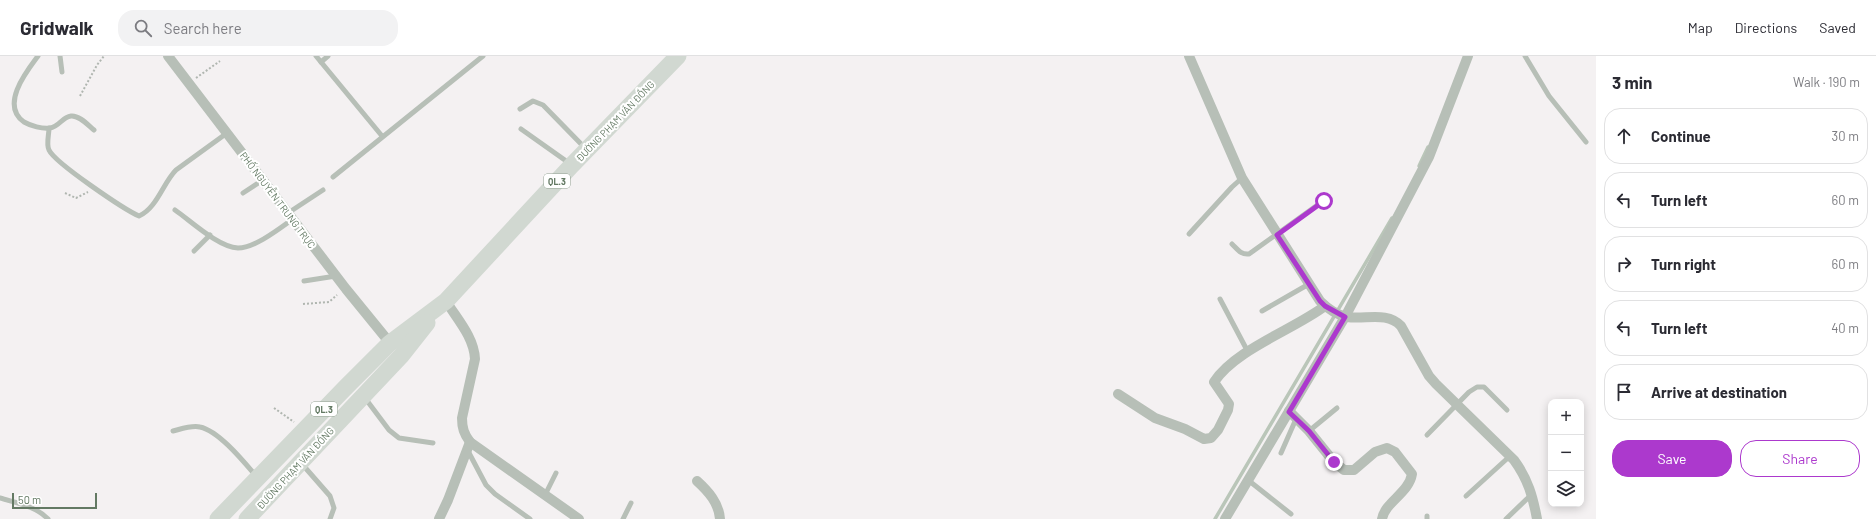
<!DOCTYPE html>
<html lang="en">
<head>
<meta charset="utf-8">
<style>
  :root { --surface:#fff; --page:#f2f2f3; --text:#2b2b33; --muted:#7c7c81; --line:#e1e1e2; --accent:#ac39cd }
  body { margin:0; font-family:Barlow,sans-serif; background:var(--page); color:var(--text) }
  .controls { position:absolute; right:12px; bottom:12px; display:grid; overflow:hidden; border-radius:8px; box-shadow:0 2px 10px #0003 }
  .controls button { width:36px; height:36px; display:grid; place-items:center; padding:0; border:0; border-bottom:1px solid var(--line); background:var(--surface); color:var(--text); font:20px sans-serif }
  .scale { position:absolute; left:12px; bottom:10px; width:85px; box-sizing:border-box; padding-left:4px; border:2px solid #637963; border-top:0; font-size:11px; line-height:14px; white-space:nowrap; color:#637963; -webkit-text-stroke:3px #fff; paint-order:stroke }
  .stop { position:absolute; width:12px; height:12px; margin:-9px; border:3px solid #ac39cd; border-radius:50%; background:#fff }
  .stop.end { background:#ac39cd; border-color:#fff; box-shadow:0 1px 4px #0008 }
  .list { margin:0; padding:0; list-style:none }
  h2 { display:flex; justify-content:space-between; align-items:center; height:52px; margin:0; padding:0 16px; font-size:17px }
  h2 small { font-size:13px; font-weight:400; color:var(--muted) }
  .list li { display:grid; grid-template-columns:26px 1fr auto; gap:12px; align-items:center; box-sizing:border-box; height:56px; margin:0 8px 8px; padding:0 8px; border:1px solid var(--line); border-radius:16px }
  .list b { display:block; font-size:15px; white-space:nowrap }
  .list em { font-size:13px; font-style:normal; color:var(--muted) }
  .actions { display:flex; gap:8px; padding:12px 16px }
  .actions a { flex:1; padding:9px 0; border:1px solid var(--accent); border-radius:16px; text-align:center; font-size:14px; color:var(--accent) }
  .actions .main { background:var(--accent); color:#fff }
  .icon { flex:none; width:22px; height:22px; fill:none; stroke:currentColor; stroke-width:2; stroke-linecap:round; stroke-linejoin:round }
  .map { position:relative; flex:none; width:1596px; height:463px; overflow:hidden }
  header { display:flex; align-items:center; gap:24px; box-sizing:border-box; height:56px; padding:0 20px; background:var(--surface); border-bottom:1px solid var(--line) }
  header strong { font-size:19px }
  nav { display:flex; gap:22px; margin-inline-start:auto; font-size:14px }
  .search { width:280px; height:36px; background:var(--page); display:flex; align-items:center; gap:10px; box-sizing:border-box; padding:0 14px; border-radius:16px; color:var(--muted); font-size:15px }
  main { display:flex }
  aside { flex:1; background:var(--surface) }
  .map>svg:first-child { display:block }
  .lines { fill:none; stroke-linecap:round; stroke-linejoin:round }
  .stream { stroke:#bac6b9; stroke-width:3.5 }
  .path { stroke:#b0b6b0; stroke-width:2; stroke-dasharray:2 2; stroke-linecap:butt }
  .service { stroke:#b7bfb7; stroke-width:5 }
  .minor { stroke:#b7bfb7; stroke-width:10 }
  .trunk { stroke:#d1d8d1; stroke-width:17 }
  .route { stroke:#ac39cd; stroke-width:5 }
  .labels { text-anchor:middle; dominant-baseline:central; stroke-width:4; stroke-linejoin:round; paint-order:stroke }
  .shield { fill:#fff; stroke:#92a192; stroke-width:1 }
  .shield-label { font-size:9px; font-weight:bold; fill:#637963 }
  .street-label { font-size:10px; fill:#637963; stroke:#fff }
</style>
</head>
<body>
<header>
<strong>Gridwalk</strong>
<div class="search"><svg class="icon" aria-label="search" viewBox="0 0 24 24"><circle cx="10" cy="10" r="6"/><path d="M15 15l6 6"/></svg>Search here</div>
<nav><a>Map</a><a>Directions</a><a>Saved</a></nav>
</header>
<main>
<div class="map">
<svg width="1596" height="463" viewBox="0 0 1596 463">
  <rect width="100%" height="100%" fill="#f4f1f2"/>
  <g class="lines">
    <!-- stream -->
    <g class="stream">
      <path d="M 1419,110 L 1428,91"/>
      <path d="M 1215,463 L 1392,162"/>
    </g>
    <!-- path -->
    <g class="path">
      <path d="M 196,22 L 220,5"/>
      <path d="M 80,40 L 97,9 L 104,0"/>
      <path d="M 65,137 L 76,142 L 88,136"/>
      <path d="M 303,248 L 329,246 L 337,239"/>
      <path d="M 274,352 L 294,366"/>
    </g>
    <!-- service -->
    <g class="service">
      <path d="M 38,0 C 26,16 0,49 24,66 C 31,70 42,73 50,72 C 59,71 62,61 71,60 C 79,59 88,69 94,74"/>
      <path d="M 60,0 L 62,16"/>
      <path d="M 316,0 L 382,80"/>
      <path d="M 1525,0 L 1549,40 L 1586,86"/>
      <path d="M 321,6 L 328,0"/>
      <path d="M 520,53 L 533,45 L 543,49 L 586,93"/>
      <path d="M 49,72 C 49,79 46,88 49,94 C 55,107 125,154 139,160 C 157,152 163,127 176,114 L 227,77"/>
      <path d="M 521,73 L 569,107"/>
      <path d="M 333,121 L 483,0"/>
      <path d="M 243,137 L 263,124"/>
      <path d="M 175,154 C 191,165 218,191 238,192 C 255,192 279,173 293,163"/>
      <path d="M 288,157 L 323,134"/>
      <path d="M 1189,178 L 1232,131 L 1242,122"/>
      <path d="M 1232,188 C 1238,194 1241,199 1249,198 L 1323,145"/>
      <path d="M 194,195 L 210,179"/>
      <path d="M 304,225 L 336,220"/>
      <path d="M 1220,243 L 1248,296"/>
      <path d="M 1262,255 L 1309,228"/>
      <path d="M 365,342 L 389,374 L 399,382 L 433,387"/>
      <path d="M 173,375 C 181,373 192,369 200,371 C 219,375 244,406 256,420"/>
      <path d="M 1309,375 L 1337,352"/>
      <path d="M 1427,379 L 1469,336 L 1477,331 L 1484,331 L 1507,354"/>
      <path d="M 468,395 L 486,429 L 495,438 L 530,463"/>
      <path d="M 1281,397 L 1296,363"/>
      <path d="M 302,408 L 330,440 L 334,452 L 330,463"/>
      <path d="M 1248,424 L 1291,458"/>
      <path d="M 545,439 L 556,417"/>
      <path d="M 1466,440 L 1510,400"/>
      <path d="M 0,442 C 16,447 36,450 48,463"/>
      <path d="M 1427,460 L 1427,463"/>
      <path d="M 623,463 L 631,447"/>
      <path d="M 1506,463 L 1531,439"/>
    </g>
    <!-- minor -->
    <g class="minor">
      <path d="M 168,0 L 346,233 L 390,287"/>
      <path d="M 1189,0 L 1242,122 L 1320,245 C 1327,252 1337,259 1347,261 C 1365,264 1387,255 1401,270 L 1429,320 L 1436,328 L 1514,404 C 1528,423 1533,441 1537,463"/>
      <path d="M 446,245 C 457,263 474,281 475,303 L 462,362 C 462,372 464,378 470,386 L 579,463"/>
      <path d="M 1118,338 L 1155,362 L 1185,373 L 1204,383 L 1211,382 L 1218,374 L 1228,354 L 1229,348 L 1214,326 C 1236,293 1293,274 1325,250"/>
      <path d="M 1289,355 L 1309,375 L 1334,406 L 1344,414 L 1354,414 L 1375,396 L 1387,392 L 1395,396 L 1412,418 C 1409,437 1385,446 1382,463"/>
      <path d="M 697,425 C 708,435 719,447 720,463"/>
      <path d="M 439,463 L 448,444 L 470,386"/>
      <path d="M 1225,463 L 1345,261 L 1429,101 L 1468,0"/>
    </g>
    <!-- trunk -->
    <g class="trunk">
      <path d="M 218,463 L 346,331 L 390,287 L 446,245 L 572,109 L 678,0"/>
      <path d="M 247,463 L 401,300 L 427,267"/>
    </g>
  </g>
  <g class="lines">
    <!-- route -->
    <path class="route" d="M 1324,145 L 1277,179 L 1320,245 L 1325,250 L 1345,261 L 1289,356 L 1309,375 L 1334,406"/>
  </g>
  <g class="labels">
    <!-- shield labels -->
    <g class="shield">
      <rect x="544" y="118" width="26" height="14" rx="3"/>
      <rect x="311" y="346" width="26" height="14" rx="3"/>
    </g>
    <g class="shield-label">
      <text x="557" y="125">QL.3</text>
      <text x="324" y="353">QL.3</text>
    </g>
    <!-- street labels -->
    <g class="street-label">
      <text transform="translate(615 65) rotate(-46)">ĐƯỜNG PHẠM VĂN ĐỒNG</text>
      <text transform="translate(278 144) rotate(53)">PHỐ NGUYỄN TRUNG TRỰC</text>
      <text transform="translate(295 412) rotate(-47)">ĐƯỜNG PHẠM VĂN ĐỒNG</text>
    </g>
  </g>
</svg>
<div class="controls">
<button>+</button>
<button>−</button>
<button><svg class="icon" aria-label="layers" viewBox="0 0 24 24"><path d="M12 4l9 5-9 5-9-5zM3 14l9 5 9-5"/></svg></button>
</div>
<div class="scale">50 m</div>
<div class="stop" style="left:1324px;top:145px"></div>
<div class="stop end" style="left:1334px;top:406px"></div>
</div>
<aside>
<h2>3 min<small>Walk · 190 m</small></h2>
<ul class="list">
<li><svg class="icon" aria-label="ahead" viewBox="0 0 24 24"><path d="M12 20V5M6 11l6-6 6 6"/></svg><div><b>Continue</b></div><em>30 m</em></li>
<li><svg class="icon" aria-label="left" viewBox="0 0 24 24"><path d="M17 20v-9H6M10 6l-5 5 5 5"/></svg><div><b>Turn left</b></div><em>60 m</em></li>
<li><svg class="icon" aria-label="right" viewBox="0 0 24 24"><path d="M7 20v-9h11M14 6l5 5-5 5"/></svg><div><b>Turn right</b></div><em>60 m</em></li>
<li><svg class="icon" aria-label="left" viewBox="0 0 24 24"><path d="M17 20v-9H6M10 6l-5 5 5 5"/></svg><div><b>Turn left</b></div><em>40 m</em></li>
<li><svg class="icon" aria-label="arrive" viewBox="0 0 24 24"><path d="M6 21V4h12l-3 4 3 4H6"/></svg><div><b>Arrive at destination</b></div></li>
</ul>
<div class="actions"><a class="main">Save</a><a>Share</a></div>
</aside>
</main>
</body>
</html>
